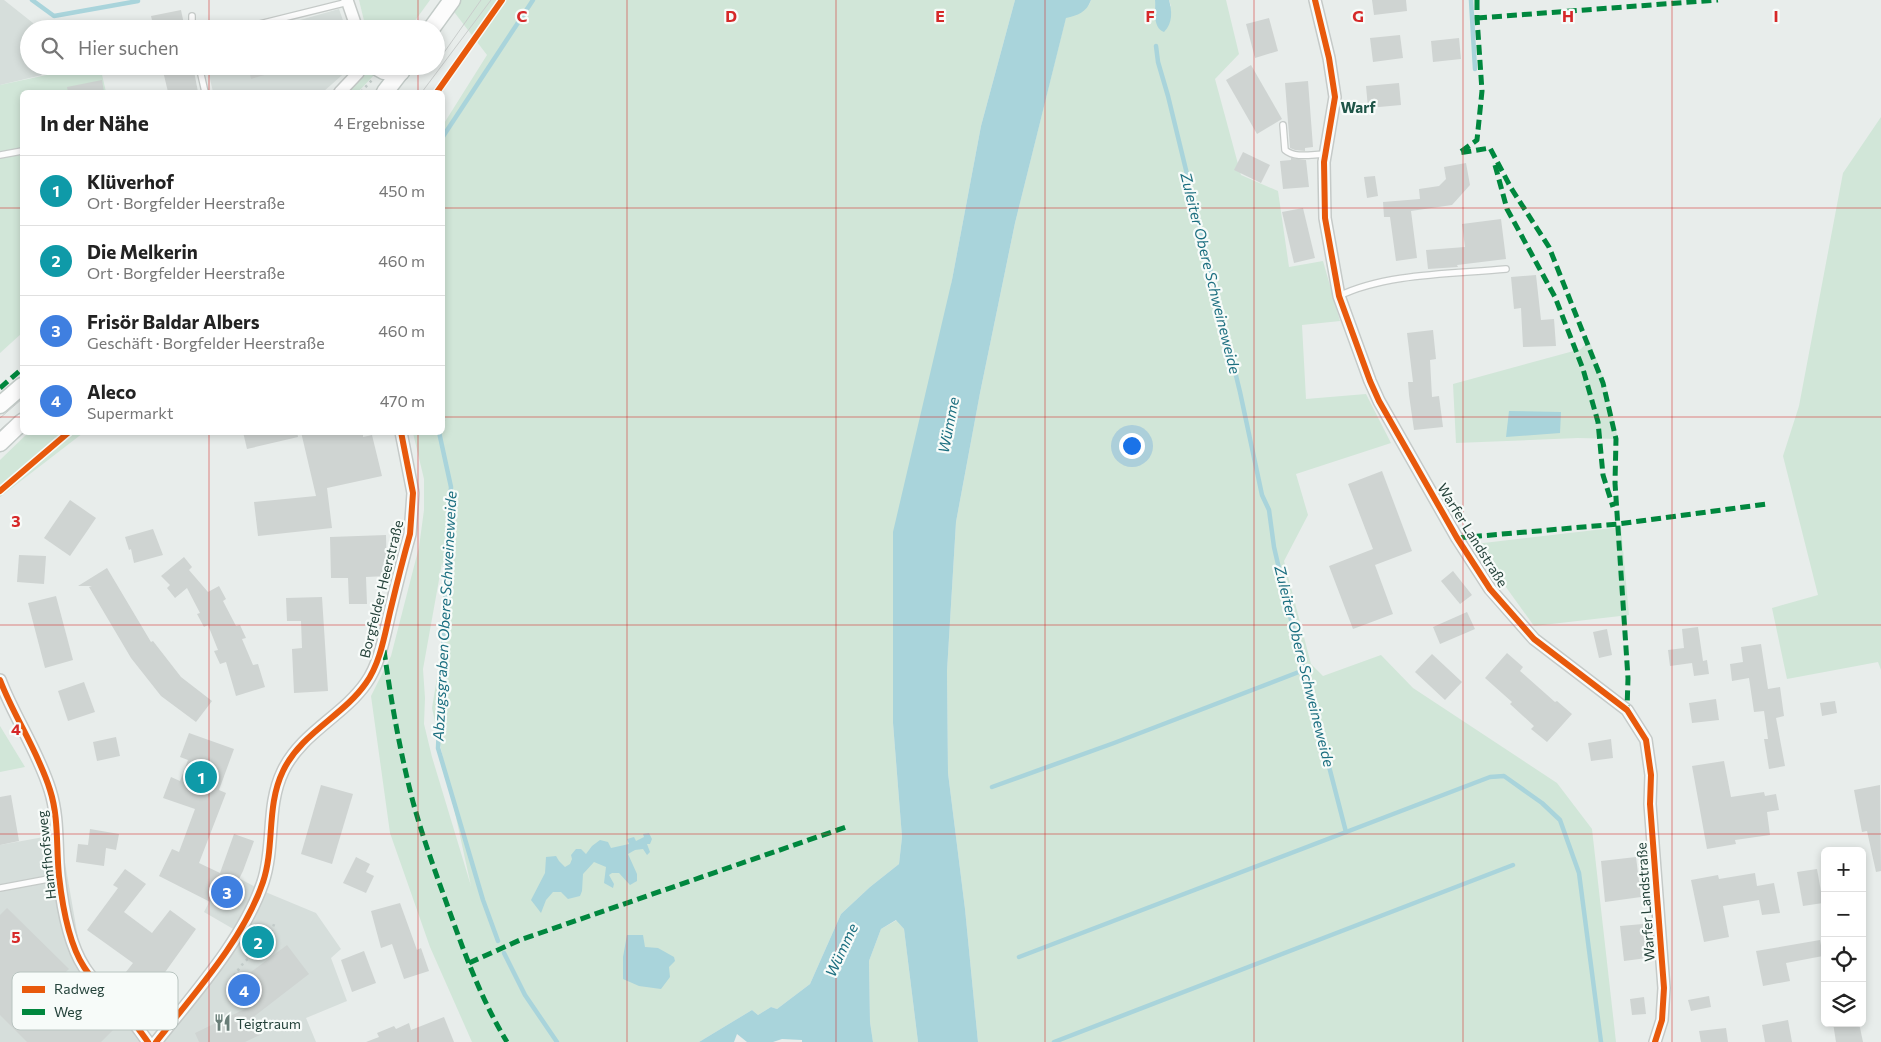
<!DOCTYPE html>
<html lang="de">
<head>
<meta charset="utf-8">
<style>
  :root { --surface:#fff; --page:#f6f6f6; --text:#222; --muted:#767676; --line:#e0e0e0; --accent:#697e78 }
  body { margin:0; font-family:Commissioner,sans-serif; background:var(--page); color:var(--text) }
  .controls { position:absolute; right:15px; bottom:15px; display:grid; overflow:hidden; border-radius:8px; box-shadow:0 2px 8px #0003 }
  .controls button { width:45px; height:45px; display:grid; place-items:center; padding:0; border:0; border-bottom:1px solid var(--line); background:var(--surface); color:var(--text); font:25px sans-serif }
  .you { position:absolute; left:1131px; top:445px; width:18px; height:18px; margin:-12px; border:4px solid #fff; border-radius:50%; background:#1a73e8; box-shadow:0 0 0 8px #1a73e833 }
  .badge { display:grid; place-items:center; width:32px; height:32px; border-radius:50%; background:var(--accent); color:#fff; font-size:16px; font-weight:700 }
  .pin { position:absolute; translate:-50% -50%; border:2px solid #fff; box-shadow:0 1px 5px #0006 }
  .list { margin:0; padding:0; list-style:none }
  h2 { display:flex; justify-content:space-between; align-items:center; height:65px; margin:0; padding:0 20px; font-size:21px }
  h2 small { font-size:16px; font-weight:400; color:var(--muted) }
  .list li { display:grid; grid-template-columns:32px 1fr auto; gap:15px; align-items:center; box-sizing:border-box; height:70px; padding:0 20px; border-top:1px solid var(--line) }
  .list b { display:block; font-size:19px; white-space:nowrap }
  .list p { margin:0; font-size:16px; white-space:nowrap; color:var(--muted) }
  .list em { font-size:16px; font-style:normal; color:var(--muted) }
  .icon { flex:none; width:28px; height:28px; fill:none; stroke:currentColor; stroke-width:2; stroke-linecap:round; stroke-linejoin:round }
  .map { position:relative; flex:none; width:1881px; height:1042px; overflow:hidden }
  .search { position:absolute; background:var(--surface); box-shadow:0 2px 8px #0003; left:20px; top:20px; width:425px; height:55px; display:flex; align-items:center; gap:12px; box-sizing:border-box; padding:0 18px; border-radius:28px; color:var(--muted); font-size:19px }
  .panel { position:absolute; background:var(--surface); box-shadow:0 2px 8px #0003; left:20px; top:90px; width:425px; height:345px; border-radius:8px }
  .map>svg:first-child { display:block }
  .built { fill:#d6dedb }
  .green { fill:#d1e6d8; fill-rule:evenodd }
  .water { fill:#a9d4db }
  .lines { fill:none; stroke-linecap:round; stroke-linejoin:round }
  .stream { stroke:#a9d4db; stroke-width:4.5 }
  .building { fill:#cfd4d2 }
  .lane-casing { stroke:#c5cac8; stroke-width:8 }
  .street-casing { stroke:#c5cac8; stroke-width:14 }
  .secondary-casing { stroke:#c3cbc8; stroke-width:19 }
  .path { stroke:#c3ccca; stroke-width:2.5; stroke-dasharray:2.5 4; stroke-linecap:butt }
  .lane { stroke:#fcfcfc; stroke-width:5.5 }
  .street { stroke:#fcfcfc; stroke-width:11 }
  .secondary { stroke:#fcfcfc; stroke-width:16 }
  .tram { stroke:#c9cdcc; stroke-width:1 }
  .quiet { stroke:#00873e; stroke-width:5; stroke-dasharray:10 5; stroke-linecap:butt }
  .cycleway-casing { stroke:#f7fbf9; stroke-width:9 }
  .cycleway { stroke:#e8590c; stroke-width:6 }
  .grid { fill:none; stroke:#d62828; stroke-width:1; stroke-opacity:0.55 }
  .labels { text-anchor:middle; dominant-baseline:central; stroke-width:4.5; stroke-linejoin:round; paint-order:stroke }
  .street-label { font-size:14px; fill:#24423a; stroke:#f7fbf9 }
  .poi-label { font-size:14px; fill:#24423a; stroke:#f7fbf9; text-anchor:start }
  .neighbourhood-label { font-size:15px; font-weight:bold; fill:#1f5548; stroke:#f7fbf9 }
  .water-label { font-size:15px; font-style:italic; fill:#1c6f80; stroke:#f7fbf9 }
  .key { fill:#f7fbf9; stroke:#b8c4c0; stroke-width:1 }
  .key-label { font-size:14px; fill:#24423a }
  .grid-label { font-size:16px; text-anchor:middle; font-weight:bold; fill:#d62828; stroke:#f7fbf9; stroke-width:4.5; stroke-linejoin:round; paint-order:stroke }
</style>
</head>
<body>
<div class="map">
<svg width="1881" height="1042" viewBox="0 0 1881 1042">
  <rect width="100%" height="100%" fill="#e8edeb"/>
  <!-- built -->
  <g class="built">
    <path d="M 0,0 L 4,0 L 33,23 L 34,29 L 29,29 L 29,66 L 41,66 L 42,75 L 0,85 Z"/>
    <path d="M 339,9 L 346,29 L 268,29 Z"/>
    <path d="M 207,66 L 349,66 L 349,69 L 323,92 L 213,92 Z"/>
    <path d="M 60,834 L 81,955 L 150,1042 L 0,1042 L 0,845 Z"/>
    <path d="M 225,871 L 263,891 L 316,913 L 341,949 L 331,958 L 347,1001 L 306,1018 L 316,1042 L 153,1042 L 228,942 L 235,930 L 204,912 Z"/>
  </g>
  <!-- green -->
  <g class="green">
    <path d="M 359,0 L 430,0 L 409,29 L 366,29 Z"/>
    <path d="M 445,0 L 1015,0 L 981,126 L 952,280 L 893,660 L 893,723 L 902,837 L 899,864 L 870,887 L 841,914 L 810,984 L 777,1009 L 771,1007 L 758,1015 L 752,1010 L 699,1042 L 472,1042 L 430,947 L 390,833 L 371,696 L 391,656 L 419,547 L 424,510 L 424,479 L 413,433 L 442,432 L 443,125 L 487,55 ZM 442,563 L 450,599 L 432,708 L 471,886 L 432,757 L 424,724 L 425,698 L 423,669 Z"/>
    <path d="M 1091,0 L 1155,0 L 1156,13 L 1171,6 L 1169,0 L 1226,0 L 1239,54 L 1215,79 L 1241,175 L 1278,191 L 1289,267 L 1323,261 L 1340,321 L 1302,325 L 1306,399 L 1366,394 L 1391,443 L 1296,474 L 1308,515 L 1284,561 L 1311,664 L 1323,676 L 1381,655 L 1413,688 L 1557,783 L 1592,829 L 1616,1042 L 978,1042 L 965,909 L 948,773 L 947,671 L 956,522 L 980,393 L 1015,223 L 1066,17 L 1089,5 Z"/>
    <path d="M 88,66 L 100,66 L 106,92 L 22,92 L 22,333 L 0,353 L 0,85 Z"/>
    <path d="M 366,67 L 376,73 L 358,92 L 348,92 Z"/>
    <path d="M 1881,117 L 1881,670 L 1878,662 L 1787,679 L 1772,608 L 1818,595 L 1783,456 L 1799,406 L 1843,173 Z"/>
    <path d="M 1589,340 L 1605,382 L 1618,439 L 1578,438 L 1456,443 L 1453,384 L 1581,349 Z"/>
    <path d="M 28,433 L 83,433 L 0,497 L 0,460 Z"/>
    <path d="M 1621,527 L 1629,615 L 1534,626 L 1475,544 Z"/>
    <path d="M 0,726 L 25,767 L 0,772 Z"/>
    <path d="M 897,920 L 904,929 L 918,1042 L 873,1042 L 870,1022 L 869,961 L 881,929 Z"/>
  </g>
  <!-- water -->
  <g class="water">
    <path d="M 1015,0 L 1091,0 C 1086,13 1078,15 1066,18 L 1015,223 L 980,393 L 956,522 L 947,671 L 948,773 L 965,909 L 978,1042 L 918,1042 L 904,929 L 896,920 L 881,929 L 869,961 L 870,1022 L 873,1042 L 802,1042 L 802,1040 L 782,1039 L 773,1042 L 747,1042 L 737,1034 L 734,1042 L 699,1042 L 752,1010 L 758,1015 L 771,1007 L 777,1009 L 810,984 L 841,914 L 870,887 L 899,864 L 902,837 L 893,723 L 893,532 L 952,280 L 981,126 Z"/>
    <path d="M 1155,0 L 1169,0 C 1172,11 1173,23 1164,32 C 1152,27 1156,11 1155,0 Z"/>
    <path d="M 1509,411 L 1561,412 L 1560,433 L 1506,437 Z"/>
    <path d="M 649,833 L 652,839 L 650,844 L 647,844 L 650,852 L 647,855 L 643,849 L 635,850 L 628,854 L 637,874 L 637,881 L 630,885 L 619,873 L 612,873 L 609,875 L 614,884 L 613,888 L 604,883 L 606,867 L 594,862 L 583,874 L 582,891 L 580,896 L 568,899 L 561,892 L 553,892 L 546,900 L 541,913 L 531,900 L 545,873 L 546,857 L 556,856 L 559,861 L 565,867 L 570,864 L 572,859 L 571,855 L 576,849 L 581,849 L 586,854 L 592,846 L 600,840 L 608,842 L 611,848 L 629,844 L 627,839 L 634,837 L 636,841 L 644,837 L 643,834 Z"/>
    <path d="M 627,935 L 643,935 L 645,947 L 658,948 L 674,957 L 675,961 L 669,967 L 670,977 L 661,989 L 639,986 L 623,979 L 623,957 Z"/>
  </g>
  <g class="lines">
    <!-- stream -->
    <g class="stream">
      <path d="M 32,0 L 54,16 L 138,1"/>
      <path d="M 1471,0 L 1475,69"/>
      <path d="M 1156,46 L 1158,62 L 1168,96 L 1240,392 L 1262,495 L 1269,510 L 1274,547 L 1290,616 L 1346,832"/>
      <path d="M 442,138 L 533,0"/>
      <path d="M 439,432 L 451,487 L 438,748 L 483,900 L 498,941"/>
      <path d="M 992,787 L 1114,743 L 1304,670"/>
      <path d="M 504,953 L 525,995 L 557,1042"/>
      <path d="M 1019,957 L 1490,777 L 1504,776 L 1542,803 L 1560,820 L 1579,873 L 1601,1042"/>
      <path d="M 1054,1042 L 1513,865"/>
    </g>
  </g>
  <!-- building -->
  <g class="building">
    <path d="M 1372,0 L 1406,0 L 1407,11 L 1374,15 Z"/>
    <path d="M 181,10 L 185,29 L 154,29 L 151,16 Z"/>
    <path d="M 1269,18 L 1278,51 L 1255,58 L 1246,24 Z"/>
    <path d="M 1400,35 L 1403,58 L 1373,62 L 1370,38 Z"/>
    <path d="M 1459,38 L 1461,59 L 1433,62 L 1431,41 Z"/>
    <path d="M 1251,65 L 1282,119 L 1257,134 L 1226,80 Z"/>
    <path d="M 184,66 L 193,66 L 198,92 L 168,92 L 163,71 Z"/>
    <path d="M 248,66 L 285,66 L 285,69 L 251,79 Z"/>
    <path d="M 102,80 L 104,92 L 68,92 L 67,87 Z"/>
    <path d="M 1308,81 L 1313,147 L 1305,148 L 1305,151 L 1295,150 L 1290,148 L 1285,83 Z"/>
    <path d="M 1399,83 L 1401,105 L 1368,108 L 1366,86 Z"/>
    <path d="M 1243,152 L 1270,165 L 1261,183 L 1234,170 Z"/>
    <path d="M 1291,158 L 1306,160 L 1309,187 L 1283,189 L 1280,161 L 1291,160 Z"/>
    <path d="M 1466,163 L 1470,185 L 1452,205 L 1411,211 L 1417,258 L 1396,261 L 1390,217 L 1384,217 L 1383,202 L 1420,199 L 1419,189 L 1439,186 L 1446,179 L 1444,167 Z"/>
    <path d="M 1375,176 L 1378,196 L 1367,198 L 1364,177 Z"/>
    <path d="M 1303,208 L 1315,258 L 1294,263 L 1282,212 Z"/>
    <path d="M 1501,219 L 1506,259 L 1457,265 L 1458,267 L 1428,269 L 1426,250 L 1465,247 L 1462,224 Z"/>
    <path d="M 1536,275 L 1541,320 L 1554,319 L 1556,346 L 1523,347 L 1521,308 L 1514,309 L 1511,277 Z"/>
    <path d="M 1433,330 L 1436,359 L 1430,360 L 1432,397 L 1439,396 L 1443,427 L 1414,430 L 1409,395 L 1408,382 L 1413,382 L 1407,333 Z"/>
    <path d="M 243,432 L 297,432 L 298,437 L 247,449 Z"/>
    <path d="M 301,432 L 363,432 L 363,437 L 372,435 L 382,476 L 327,488 L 332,528 L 258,536 L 254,502 L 316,496 Z"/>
    <path d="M 1382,471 L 1412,551 L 1375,565 L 1393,614 L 1353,629 L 1329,566 L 1373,549 L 1348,484 Z"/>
    <path d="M 70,500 L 96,518 L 70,556 L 44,538 Z"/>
    <path d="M 153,529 L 163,555 L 134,563 L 131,549 L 129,550 L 125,537 Z"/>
    <path d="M 386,535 L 387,576 L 366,577 L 367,604 L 349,604 L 348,578 L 331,578 L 330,537 Z"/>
    <path d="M 19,555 L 46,556 L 44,584 L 17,582 Z"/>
    <path d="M 184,557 L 192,567 L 189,570 L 208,592 L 219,586 L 226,599 L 223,601 L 236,626 L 240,625 L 246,638 L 242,639 L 253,665 L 258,664 L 265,687 L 236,696 L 226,662 L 220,664 L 214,651 L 218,650 L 208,625 L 204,627 L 197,614 L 200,613 L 187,588 L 175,598 L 167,588 L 170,585 L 161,576 Z"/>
    <path d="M 107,568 L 151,642 L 153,641 L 181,677 L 212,701 L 196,722 L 161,696 L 131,658 L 89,587 L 92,586 L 78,586 Z"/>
    <path d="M 1453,571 L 1472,595 L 1460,604 L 1441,581 Z"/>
    <path d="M 56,596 L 73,660 L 45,668 L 28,603 Z"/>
    <path d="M 322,597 L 328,691 L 294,693 L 292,649 L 302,648 L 301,621 L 287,621 L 286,598 Z"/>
    <path d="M 1467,612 L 1475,629 L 1440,644 L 1433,627 Z"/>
    <path d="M 1698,627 L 1703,661 L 1707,660 L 1709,674 L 1694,676 L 1692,663 L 1670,666 L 1668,650 L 1684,648 L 1682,629 Z"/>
    <path d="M 1607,629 L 1612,655 L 1599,658 L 1593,632 Z"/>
    <path d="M 1761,644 L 1768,689 L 1780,687 L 1784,716 L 1776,718 L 1785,766 L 1769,769 L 1764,739 L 1768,739 L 1764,711 L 1754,712 L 1749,678 L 1732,681 L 1730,664 L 1743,662 L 1741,647 Z"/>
    <path d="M 1507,653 L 1523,667 L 1520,671 L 1555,702 L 1557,701 L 1572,714 L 1547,742 L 1531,729 L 1534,726 L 1510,704 L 1512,702 L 1485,678 Z"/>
    <path d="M 1432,654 L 1462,682 L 1445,700 L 1415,672 Z"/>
    <path d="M 84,682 L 95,712 L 68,721 L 58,691 Z"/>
    <path d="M 1716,699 L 1719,720 L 1692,723 L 1689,703 Z"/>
    <path d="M 1835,701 L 1837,713 L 1822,716 L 1820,703 Z"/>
    <path d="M 189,733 L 234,749 L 219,790 L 226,793 L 199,863 L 220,873 L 234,834 L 254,841 L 243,871 L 224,909 L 159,876 L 172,849 L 179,852 L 195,809 L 163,798 L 171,777 L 180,781 L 188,760 L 180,757 Z"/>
    <path d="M 116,737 L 120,756 L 97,761 L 93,742 Z"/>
    <path d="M 1611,739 L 1613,758 L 1591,761 L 1588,743 Z"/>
    <path d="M 1724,761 L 1731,797 L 1764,792 L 1765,796 L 1776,794 L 1779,810 L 1767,812 L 1770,835 L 1735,840 L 1736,844 L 1707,849 L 1692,766 Z"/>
    <path d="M 321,785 L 353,794 L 332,864 L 301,854 Z"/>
    <path d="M 1880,785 L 1881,871 L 1876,872 L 1867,831 L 1862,832 L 1854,790 Z"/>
    <path d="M 11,795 L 19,841 L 0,845 L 0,797 Z"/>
    <path d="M 90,829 L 119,834 L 116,850 L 106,848 L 104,866 L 76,862 L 78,844 L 88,845 Z"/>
    <path d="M 356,857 L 370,864 L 366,872 L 374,876 L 366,893 L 343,883 Z"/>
    <path d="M 1636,857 L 1641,897 L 1605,902 L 1601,861 Z"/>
    <path d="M 125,869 L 146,884 L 124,912 L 152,933 L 170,910 L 196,929 L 148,996 L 122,977 L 133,963 L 87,930 L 118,888 L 113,885 Z"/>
    <path d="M 1817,869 L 1823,903 L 1803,906 L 1797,872 Z"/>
    <path d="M 1755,873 L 1757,886 L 1774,883 L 1780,913 L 1762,915 L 1759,900 L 1723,906 L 1729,937 L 1704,942 L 1691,880 L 1718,875 L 1719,879 Z"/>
    <path d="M 400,903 L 417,950 L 421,948 L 429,971 L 404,979 L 392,944 L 381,948 L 371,911 Z"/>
    <path d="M 7,908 L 69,969 L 60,977 L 113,1030 L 101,1042 L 27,1042 L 0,1015 L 0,915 Z"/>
    <path d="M 1643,924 L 1647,958 L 1624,961 L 1620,926 Z"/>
    <path d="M 1820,940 L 1823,956 L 1786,963 L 1790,981 L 1763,986 L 1756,951 Z"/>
    <path d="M 287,945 L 309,974 L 252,1018 L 260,1035 L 245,1042 L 199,1042 L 195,1033 L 247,1008 L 231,987 Z"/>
    <path d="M 364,951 L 376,983 L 352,992 L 341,960 Z"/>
    <path d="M 1709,996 L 1711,1007 L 1691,1011 L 1688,1000 Z"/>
    <path d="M 1644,997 L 1646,1014 L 1632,1015 L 1630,999 Z"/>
    <path d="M 444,1017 L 454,1042 L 366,1042 L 379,1037 L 377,1033 L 394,1026 L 396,1029 L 409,1023 L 411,1030 Z"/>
    <path d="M 1788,1020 L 1792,1042 L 1765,1042 L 1762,1025 Z"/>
    <path d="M 1833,1023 L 1859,1023 L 1863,1042 L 1836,1042 Z"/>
    <path d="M 1726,1028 L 1728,1042 L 1701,1042 L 1699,1031 Z"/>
  </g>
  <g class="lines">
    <defs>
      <g id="lane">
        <path d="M 192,16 L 192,29"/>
        <path d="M 239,29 L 348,2"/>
        <path d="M 199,66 L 205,92"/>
        <path d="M 1283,125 L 1285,150 C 1295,159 1313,154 1325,154"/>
        <path d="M 0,155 L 22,151"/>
        <path d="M 1339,296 C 1386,273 1454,274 1506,269"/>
        <path d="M 0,888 L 59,877"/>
      </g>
      <g id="street">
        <path d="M 347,0 L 357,29"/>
        <path d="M 1315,0 L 1329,58 L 1335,97 L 1324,162 L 1325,218 L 1339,296 L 1370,381 L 1379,401 L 1457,538 L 1490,589 L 1534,639 L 1627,710 L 1646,740 L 1651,775 L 1650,804 L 1664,988 L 1662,1020 L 1655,1042"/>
        <path d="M 340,92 L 358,73 L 360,66"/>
        <path d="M 0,680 C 14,717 38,751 50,790 C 59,818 56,847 59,876 C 62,903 69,944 84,967 C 96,986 114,1001 130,1018 C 136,1025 142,1034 148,1042"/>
        <path d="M 156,1042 C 193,995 244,939 263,882 C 275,846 266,806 283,771 C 301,733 343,716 366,683 C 381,662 385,632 391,608 C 397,583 403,559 410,534 L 413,493 L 401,432"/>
      </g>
      <g id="secondary">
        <path d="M 431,29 L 452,0"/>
        <path d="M 375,66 L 384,71 L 401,72"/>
        <path d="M 385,92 L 405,66"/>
        <path d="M 0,405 L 22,386"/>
        <path d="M 0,443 L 22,422"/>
      </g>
    </defs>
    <!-- lane casing -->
    <use href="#lane" class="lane-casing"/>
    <!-- street casing -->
    <use href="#street" class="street-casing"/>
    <!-- secondary casing -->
    <use href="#secondary" class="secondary-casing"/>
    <!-- path -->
    <g class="path">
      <path d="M 361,92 L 372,80"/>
      <path d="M 437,92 L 502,0"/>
      <path d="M 0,491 L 69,432"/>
      <path d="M 229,988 L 235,974 L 245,961 L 257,953 L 269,940 L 275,921"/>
    </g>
    <!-- lane -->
    <use href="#lane" class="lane"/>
    <!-- street -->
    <use href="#street" class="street"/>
    <!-- secondary -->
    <use href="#secondary" class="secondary"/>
    <!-- tram -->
    <g class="tram">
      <path d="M 443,54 L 481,0"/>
      <path d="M 422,92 L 491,0"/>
      <path d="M 0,418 L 22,399"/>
      <path d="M 0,430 L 22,411"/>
    </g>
    <!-- quiet -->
    <g class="quiet">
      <path d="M 1477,0 L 1477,18 L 1482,91 L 1477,140 L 1459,153 L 1490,148 L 1511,188 L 1549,247 L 1603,383 L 1616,439 L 1615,483 L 1628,678 L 1627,710"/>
      <path d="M 1477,18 L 1718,0"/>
      <path d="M 1495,165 L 1507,209 L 1555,297 L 1583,369 L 1598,422 L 1603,475 L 1613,507"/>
      <path d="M 0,388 L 22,369"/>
      <path d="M 442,419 L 444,418"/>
      <path d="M 1457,538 L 1618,524 L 1767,504"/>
      <path d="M 384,650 C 391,701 400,752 413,802 C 424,842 439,882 453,921 C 468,963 484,1004 507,1042"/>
      <path d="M 469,963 L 520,940 L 849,826"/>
    </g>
    <defs>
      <g id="cycleway">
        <path d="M 1315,0 L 1329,58 L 1335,97 L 1324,162 L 1325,218 L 1339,296 L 1370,381 L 1379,401 L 1457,538 L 1490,589 L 1534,639 L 1627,710 L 1646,740 L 1651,775 L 1650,804 L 1664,988 L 1662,1020 L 1655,1042"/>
        <path d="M 437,92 L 502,0"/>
        <path d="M 0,491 L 69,432"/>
        <path d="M 0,680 C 14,717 38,751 50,790 C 59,818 56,847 59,876 C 62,903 69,944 84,967 C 96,986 114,1001 130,1018 C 136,1025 142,1034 148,1042"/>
        <path d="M 156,1042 C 193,995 244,939 263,882 C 275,846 266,806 283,771 C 301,733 343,716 366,683 C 381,662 385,632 391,608 C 397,583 403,559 410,534 L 413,493 L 401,432"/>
      </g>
    </defs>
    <!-- cycleway casing -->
    <use href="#cycleway" class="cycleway-casing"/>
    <!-- cycleway -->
    <use href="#cycleway" class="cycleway"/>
  </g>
  <!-- grid -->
  <path class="grid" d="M 209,0 L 209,29M 418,0 L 418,29M 627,0 L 627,1042M 836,0 L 836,1042M 1045,0 L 1045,1042M 1254,0 L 1254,1042M 1463,0 L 1463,1042M 1672,0 L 1672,1042M 209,66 L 209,92M 418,66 L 418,92M 0,208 L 22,208M 442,208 L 1881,208M 0,417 L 22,417M 442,417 L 1881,417M 209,432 L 209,1042M 418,432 L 418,1042M 0,625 L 1881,625M 0,834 L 1881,834"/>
  <!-- icons -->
  <defs>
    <symbol id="restaurant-bare" viewBox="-9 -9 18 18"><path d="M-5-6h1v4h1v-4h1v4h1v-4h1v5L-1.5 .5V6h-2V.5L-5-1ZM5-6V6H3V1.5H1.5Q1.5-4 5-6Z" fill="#697e78" stroke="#f7fbf9" stroke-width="2.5" paint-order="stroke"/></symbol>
  </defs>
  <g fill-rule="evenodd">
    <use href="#restaurant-bare" x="210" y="1010" width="25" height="25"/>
  </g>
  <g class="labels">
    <!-- street labels -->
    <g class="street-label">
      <text transform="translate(1473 535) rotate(58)">Warfer Landstraße</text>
      <text transform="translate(381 589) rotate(-76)">Borgfelder Heerstraße</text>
      <text transform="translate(46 855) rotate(-96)">Hamfhofsweg</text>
      <text transform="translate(1645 902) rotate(-94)">Warfer Landstraße</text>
    </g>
    <!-- poi labels -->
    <g class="poi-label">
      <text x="236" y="1023">Teigtraum</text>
    </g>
    <!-- neighbourhood labels -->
    <g class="neighbourhood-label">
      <text x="1358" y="107">Warf</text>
    </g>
    <!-- water labels -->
    <g class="water-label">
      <text transform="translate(1211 273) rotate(76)">Zuleiter Obere Schweineweide</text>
      <text transform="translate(948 425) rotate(-79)">Wümme</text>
      <text transform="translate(444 616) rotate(-87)">Abzugsgraben Obere Schweineweide</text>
      <text transform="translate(1305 666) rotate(76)">Zuleiter Obere Schweineweide</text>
      <text transform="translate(841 950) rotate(-65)">Wümme</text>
    </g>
  </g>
  <!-- legend -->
  <rect x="12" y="972" width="166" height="58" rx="8" class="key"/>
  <rect x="22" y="986" width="23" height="7" fill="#e8590c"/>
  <rect x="22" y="1009" width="23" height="6" fill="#00873e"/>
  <g class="key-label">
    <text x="54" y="994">Radweg</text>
    <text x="54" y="1017">Weg</text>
  </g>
  <g class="grid-label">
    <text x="522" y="22">C</text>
    <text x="731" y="22">D</text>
    <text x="940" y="22">E</text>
    <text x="1150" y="22">F</text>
    <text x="1358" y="22">G</text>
    <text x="1568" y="22">H</text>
    <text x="1776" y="22">I</text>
    <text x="16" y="527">3</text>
    <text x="16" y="735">4</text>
    <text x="16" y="943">5</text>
  </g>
</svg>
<div class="controls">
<button>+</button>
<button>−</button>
<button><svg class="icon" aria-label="locate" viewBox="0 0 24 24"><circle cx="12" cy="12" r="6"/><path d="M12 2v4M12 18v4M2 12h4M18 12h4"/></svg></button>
<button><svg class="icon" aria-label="layers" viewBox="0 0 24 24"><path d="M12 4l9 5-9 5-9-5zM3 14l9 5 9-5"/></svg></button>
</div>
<div class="you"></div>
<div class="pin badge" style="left:201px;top:777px;background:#0f9aa8">1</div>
<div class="pin badge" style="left:258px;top:942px;background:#0f9aa8">2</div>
<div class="pin badge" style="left:227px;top:892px;background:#3f7fe0">3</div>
<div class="pin badge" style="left:244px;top:990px;background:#3f7fe0">4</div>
<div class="search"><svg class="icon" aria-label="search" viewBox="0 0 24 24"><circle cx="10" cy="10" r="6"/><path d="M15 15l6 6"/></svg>Hier suchen</div>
<section class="panel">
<h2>In der Nähe<small>4 Ergebnisse</small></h2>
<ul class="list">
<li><span class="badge" style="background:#0f9aa8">1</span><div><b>Klüverhof</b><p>Ort · Borgfelder Heerstraße</p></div><em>450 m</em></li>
<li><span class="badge" style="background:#0f9aa8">2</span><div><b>Die Melkerin</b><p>Ort · Borgfelder Heerstraße</p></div><em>460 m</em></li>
<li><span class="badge" style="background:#3f7fe0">3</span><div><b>Frisör Baldar Albers</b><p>Geschäft · Borgfelder Heerstraße</p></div><em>460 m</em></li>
<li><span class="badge" style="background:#3f7fe0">4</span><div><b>Aleco</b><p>Supermarkt</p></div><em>470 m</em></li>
</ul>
</section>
</div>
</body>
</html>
